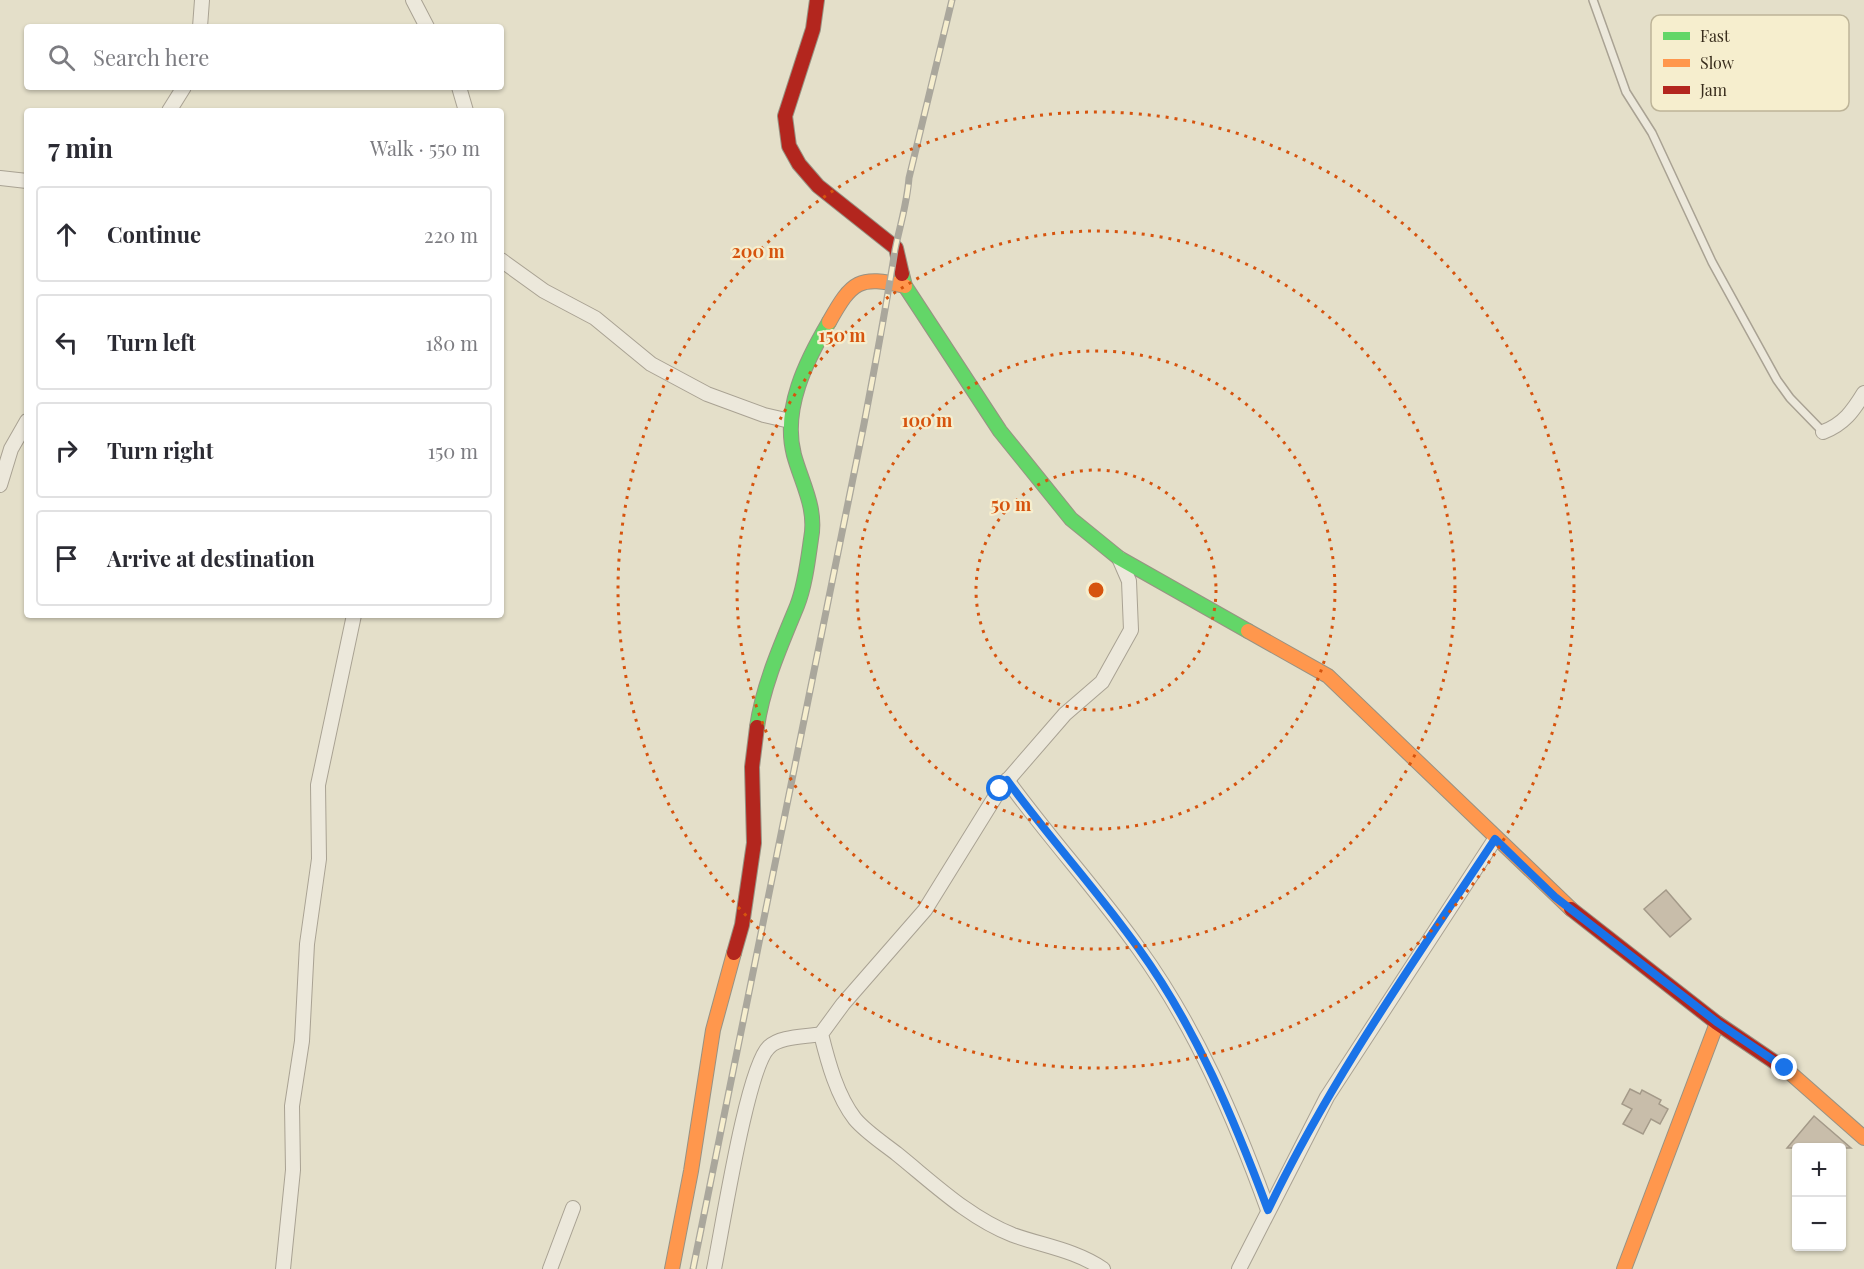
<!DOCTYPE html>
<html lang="en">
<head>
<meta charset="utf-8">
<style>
  :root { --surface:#fff; --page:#f2f2f3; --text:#2b2b33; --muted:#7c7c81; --line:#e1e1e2 }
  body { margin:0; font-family:"Playfair Display",serif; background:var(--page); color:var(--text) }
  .controls { position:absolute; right:18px; bottom:18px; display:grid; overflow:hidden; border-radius:6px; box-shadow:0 2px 4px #0004 }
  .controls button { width:54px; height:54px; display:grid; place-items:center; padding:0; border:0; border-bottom:2px solid var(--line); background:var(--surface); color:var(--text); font:30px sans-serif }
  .stop { position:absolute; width:18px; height:18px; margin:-14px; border:4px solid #1a73e8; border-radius:50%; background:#fff }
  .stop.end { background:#1a73e8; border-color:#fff; box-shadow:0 2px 6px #0008 }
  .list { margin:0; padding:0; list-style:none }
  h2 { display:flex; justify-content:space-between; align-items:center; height:78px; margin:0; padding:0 24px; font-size:26px }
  h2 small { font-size:20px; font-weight:400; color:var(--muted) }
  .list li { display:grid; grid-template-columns:39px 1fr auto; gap:18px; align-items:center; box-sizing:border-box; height:96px; margin:0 12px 12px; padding:0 12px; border:2px solid var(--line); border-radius:6px }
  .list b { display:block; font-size:22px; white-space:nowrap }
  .list em { font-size:20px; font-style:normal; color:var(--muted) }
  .icon { flex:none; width:33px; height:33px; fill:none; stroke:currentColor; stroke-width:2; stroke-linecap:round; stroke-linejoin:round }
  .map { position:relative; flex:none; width:1864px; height:1269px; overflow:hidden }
  .search { position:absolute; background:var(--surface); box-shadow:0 2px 4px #0004; left:24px; top:24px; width:480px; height:66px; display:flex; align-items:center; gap:15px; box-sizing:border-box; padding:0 21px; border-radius:6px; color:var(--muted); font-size:22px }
  .panel { position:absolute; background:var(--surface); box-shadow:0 2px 4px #0004; left:24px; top:108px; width:480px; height:510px; border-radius:6px }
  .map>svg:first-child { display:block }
  .building { fill:#c8bdaa; stroke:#a49a89; stroke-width:1.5 }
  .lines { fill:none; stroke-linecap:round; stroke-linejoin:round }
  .lane-casing { stroke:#a9a293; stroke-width:10 }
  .street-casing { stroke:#a9a293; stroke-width:16 }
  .fast-casing { stroke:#989283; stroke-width:16 }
  .slow-casing { stroke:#989283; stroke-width:16 }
  .jam-casing { stroke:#989283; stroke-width:16 }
  .lane { stroke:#ece8db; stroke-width:7 }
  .street { stroke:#ece8db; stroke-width:14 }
  .fast { stroke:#63d668; stroke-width:14 }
  .slow { stroke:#ff974d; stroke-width:14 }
  .jam { stroke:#b3261e; stroke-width:14 }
  .rail-casing { stroke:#aaa79c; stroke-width:7 }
  .rail { stroke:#f6eece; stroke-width:4.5; stroke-dasharray:14; stroke-linecap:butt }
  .route { stroke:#1a73e8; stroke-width:8 }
  .ring { fill:none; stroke:#d6540e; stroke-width:3; stroke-dasharray:3 6 }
  .key { fill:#f6eece; stroke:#bdb498; stroke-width:1.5 }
  .key-label { font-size:16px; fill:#372b1b }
  .centre { fill:#d6540e; stroke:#f6eece; stroke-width:3 }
  .ring-label { font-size:18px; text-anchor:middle; font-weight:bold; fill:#d6540e; stroke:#f6eece; stroke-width:4.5; stroke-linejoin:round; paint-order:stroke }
</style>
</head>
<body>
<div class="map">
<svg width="1864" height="1269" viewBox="0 0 1864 1269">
  <rect width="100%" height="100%" fill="#e4dfc9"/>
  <!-- building -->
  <g class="building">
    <path d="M 1666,890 L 1691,919 L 1670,937 L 1644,909 Z"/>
    <path d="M 1630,1089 L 1640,1094 L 1642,1090 L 1661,1100 L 1659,1104 L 1668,1109 L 1660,1124 L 1651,1119 L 1643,1134 L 1623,1124 L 1632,1109 L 1622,1104 Z"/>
    <path d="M 1814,1116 L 1851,1148 L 1787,1148 Z"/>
  </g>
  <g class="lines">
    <defs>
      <path id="lane" d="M 1593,0 L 1626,92 L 1652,133 L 1712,262 L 1777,380 L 1790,398 L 1823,432"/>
      <g id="street">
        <path d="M 413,0 L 427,27"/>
        <path d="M 200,27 L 202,0"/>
        <path d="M 459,87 L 466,111"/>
        <path d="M 169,111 L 184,87"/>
        <path d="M 0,178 L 27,181"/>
        <path d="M 501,260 L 544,291 L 595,318 L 651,364 L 707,394 L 764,415 L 790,421"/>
        <path d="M 1823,432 C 1844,424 1853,411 1864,393"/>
        <path d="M 0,485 L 11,449 L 27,421"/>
        <path d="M 1007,780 C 1049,838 1098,891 1139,949 C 1196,1028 1235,1119 1268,1210"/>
        <path d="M 283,1269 L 293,1170 L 292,1106 L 302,1041 L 307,944 L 319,859 L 318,785 L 354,615"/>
        <path d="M 550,1269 L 573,1208"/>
        <path d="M 714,1269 C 722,1231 747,1067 769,1047 C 780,1036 806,1037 821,1034"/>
        <path d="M 1103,1269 C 1075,1250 1044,1246 1013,1235 C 969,1218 933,1183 897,1154 C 883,1143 866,1132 855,1119 C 837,1096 828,1062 821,1034 L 843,1004 L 925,910 L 1000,789 L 1065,714 L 1102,682 L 1131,630 L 1129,581 L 1119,558"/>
        <path d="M 1239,1269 L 1327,1097 L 1495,839"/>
      </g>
      <g id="fast">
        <path d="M 902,274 L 905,286 L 1000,431 L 1071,519 L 1119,558 L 1248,631"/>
        <path d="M 757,727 C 763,685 781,645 797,606 C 805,586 808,560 811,539 C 817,508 802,484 794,455 C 782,409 806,361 829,322"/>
      </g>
      <g id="slow">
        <path d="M 829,322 C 852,281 859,275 905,286"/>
        <path d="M 1248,631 L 1328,676 L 1571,909"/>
        <path d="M 1788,1071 L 1864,1138"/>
        <path d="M 672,1269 L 691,1171 L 713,1030 L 734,953"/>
        <path d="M 1624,1269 L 1717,1023"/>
      </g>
      <g id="jam">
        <path d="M 817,0 L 813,29 L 785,116 L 789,146 L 799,164 L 818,186 L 896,248 L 902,274"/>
        <path d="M 1571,909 L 1717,1023 L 1788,1071"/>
        <path d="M 734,953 L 742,925 L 754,843 L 752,767 L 757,727"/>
      </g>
    </defs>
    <!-- lane casing -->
    <use href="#lane" class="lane-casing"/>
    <!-- street casing -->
    <use href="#street" class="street-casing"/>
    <!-- fast casing -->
    <use href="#fast" class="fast-casing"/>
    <!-- slow casing -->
    <use href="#slow" class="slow-casing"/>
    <!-- jam casing -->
    <use href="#jam" class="jam-casing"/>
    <!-- lane -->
    <use href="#lane" class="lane"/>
    <!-- street -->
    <use href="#street" class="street"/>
    <!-- fast -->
    <use href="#fast" class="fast"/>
    <!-- slow -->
    <use href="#slow" class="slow"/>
    <!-- jam -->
    <use href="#jam" class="jam"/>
    <defs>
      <path id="rail" d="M 693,1269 L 864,424 C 875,366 886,308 895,250 C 900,225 907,204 909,178 L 952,0"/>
    </defs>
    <!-- rail casing -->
    <use href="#rail" class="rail-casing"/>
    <!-- rail -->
    <use href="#rail" class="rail"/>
  </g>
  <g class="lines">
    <!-- route -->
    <path class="route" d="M 1000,789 L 1007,780 C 1049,838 1098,891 1139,949 C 1196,1028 1234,1119 1268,1210 C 1331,1079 1415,960 1495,839 L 1555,897 L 1718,1023 L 1785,1068"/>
  </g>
  <!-- distance rings -->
  <g class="ring">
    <circle cx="1096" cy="590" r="120"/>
    <circle cx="1096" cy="590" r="239"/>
    <circle cx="1096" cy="590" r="359"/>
    <circle cx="1096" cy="590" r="478"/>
  </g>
  <!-- legend -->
  <rect x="1651" y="15" width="198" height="96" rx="9" class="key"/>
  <rect x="1663" y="32" width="27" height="8" fill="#63d668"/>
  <rect x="1663" y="59" width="27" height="8" fill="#ff974d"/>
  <rect x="1663" y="86" width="27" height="8" fill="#b3261e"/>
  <g class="key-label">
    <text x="1700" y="42">Fast</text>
    <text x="1700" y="69">Slow</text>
    <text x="1700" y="96">Jam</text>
  </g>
  <circle cx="1096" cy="590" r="9" class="centre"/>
  <g class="ring-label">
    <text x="758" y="258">200 m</text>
    <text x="842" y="342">150 m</text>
    <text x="927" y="427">100 m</text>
    <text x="1011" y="511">50 m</text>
  </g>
</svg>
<div class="controls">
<button>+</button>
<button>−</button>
</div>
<div class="stop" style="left:1000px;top:789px"></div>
<div class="stop end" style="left:1785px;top:1068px"></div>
<div class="search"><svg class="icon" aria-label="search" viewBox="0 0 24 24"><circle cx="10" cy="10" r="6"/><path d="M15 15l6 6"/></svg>Search here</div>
<section class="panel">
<h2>7 min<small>Walk · 550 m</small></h2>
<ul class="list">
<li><svg class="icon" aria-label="ahead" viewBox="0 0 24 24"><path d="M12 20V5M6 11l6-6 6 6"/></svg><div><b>Continue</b></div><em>220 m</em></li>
<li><svg class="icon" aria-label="left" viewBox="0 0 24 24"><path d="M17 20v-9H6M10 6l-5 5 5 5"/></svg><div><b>Turn left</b></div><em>180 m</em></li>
<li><svg class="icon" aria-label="right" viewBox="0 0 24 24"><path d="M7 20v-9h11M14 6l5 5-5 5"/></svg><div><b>Turn right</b></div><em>150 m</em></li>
<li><svg class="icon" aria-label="arrive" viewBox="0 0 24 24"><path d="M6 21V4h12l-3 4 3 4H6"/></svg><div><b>Arrive at destination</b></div></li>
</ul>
</section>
</div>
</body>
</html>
